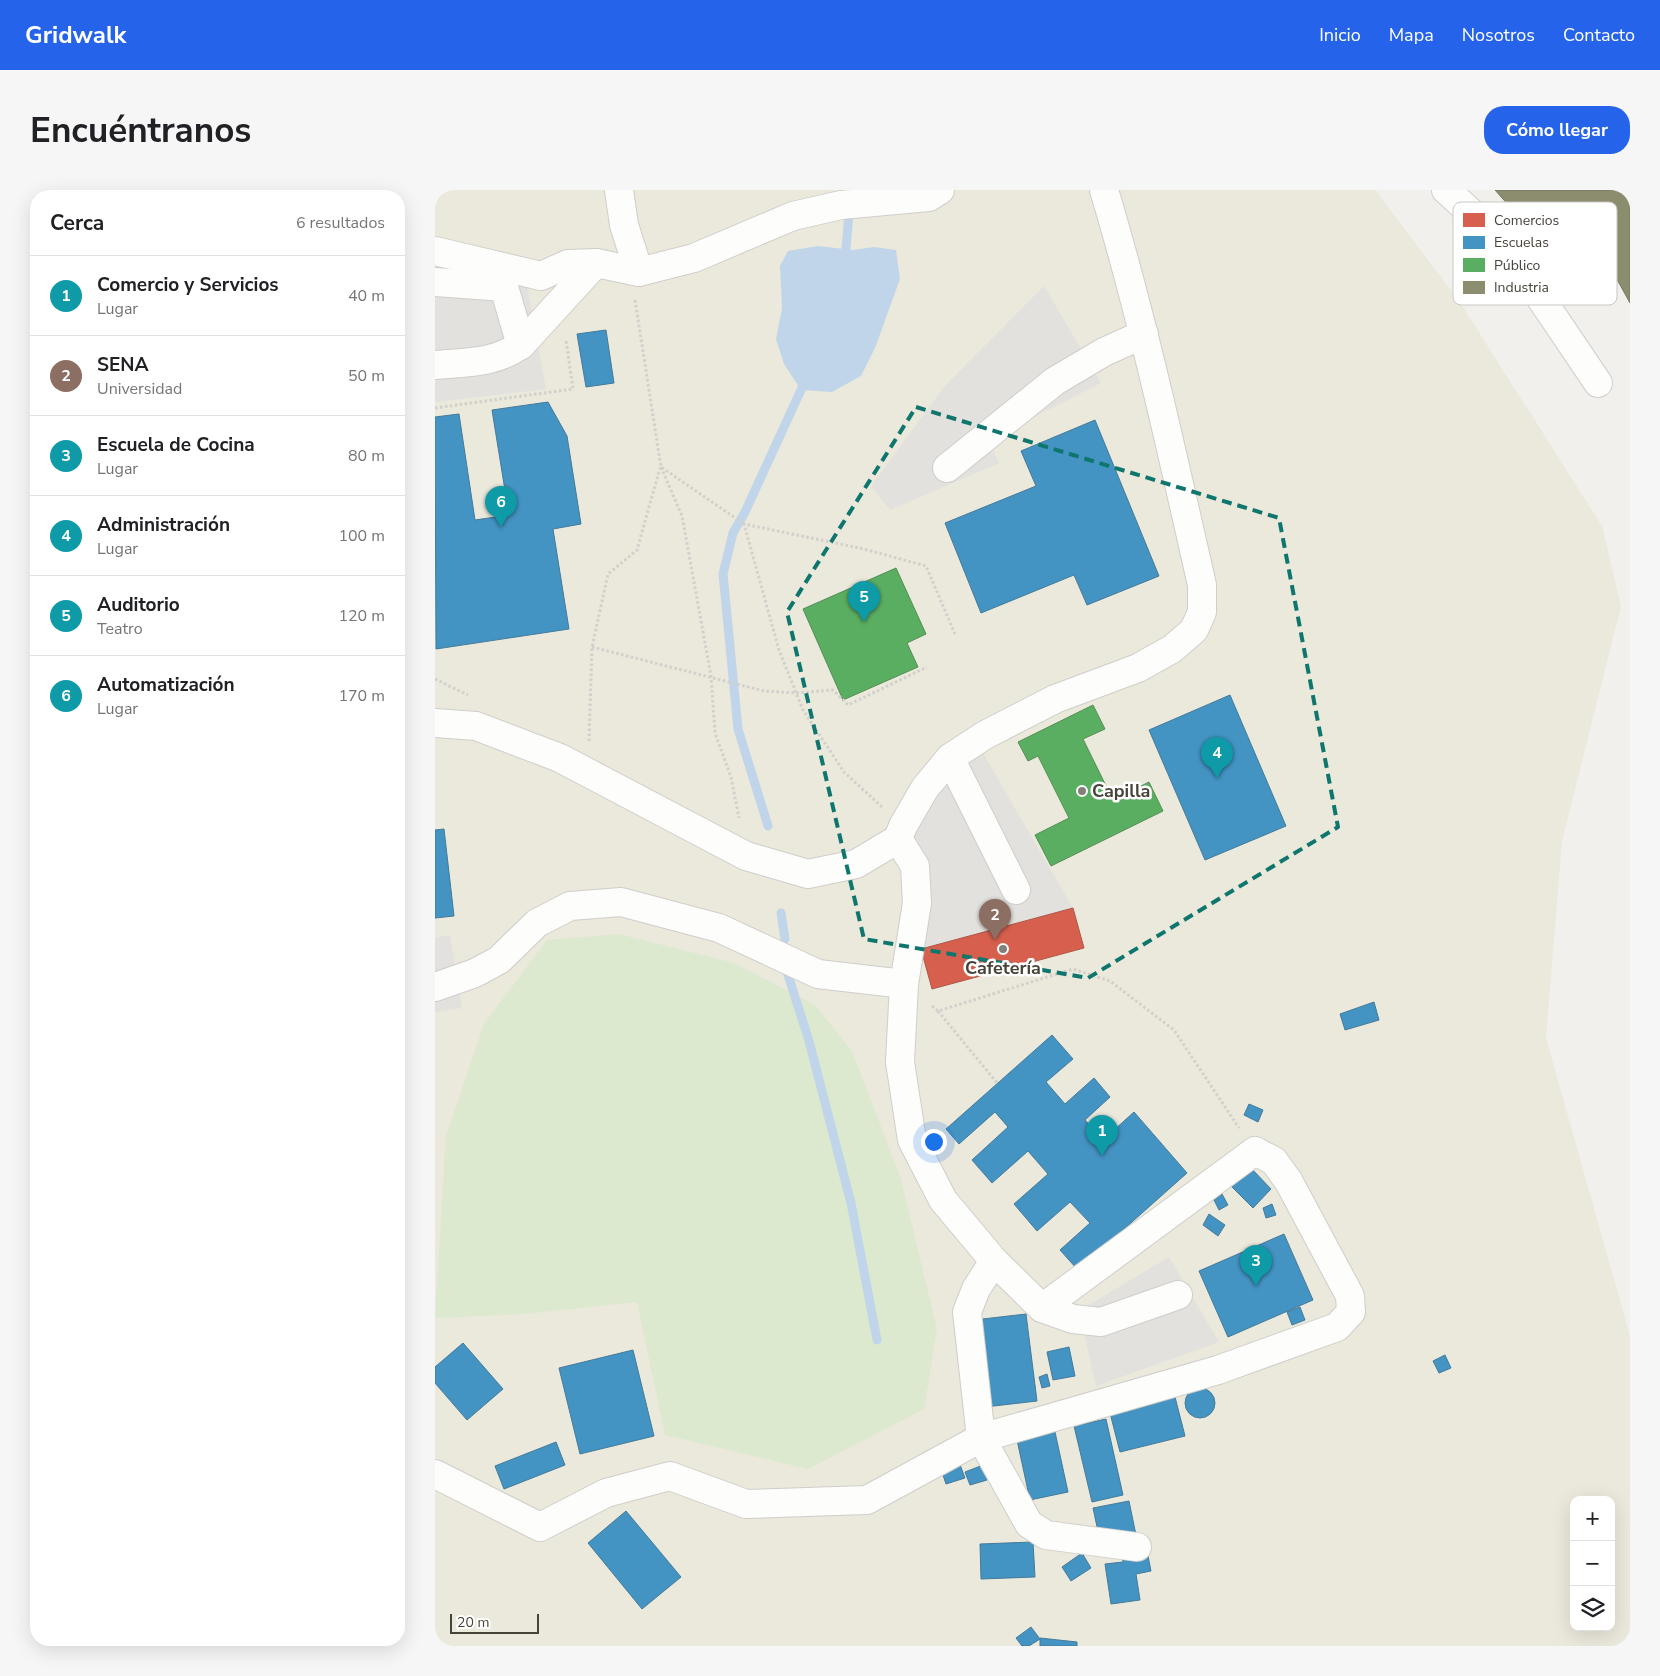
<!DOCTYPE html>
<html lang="es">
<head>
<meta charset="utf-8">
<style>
  :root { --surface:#fff; --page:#f6f6f6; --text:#202124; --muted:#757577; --line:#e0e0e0; --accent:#2563eb }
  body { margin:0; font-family:"Nunito Sans",sans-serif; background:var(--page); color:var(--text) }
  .controls { position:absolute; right:15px; bottom:15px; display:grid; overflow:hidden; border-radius:10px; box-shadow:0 5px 20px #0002 }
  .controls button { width:45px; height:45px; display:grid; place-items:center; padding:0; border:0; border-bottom:1px solid var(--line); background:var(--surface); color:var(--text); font:25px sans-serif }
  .scale { position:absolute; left:15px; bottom:12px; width:89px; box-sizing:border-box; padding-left:5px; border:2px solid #464339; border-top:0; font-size:14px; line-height:18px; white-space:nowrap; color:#464339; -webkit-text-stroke:4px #fff; paint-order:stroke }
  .you { position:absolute; left:498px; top:951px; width:18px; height:18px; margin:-12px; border:4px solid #fff; border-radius:50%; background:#1a73e8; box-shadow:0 0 0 8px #1a73e833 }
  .badge { display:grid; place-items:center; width:32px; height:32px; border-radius:50%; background:var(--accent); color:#fff; font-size:16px; font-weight:700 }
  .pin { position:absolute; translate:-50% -41px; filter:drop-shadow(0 1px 2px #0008) }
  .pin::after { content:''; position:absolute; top:26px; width:18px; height:15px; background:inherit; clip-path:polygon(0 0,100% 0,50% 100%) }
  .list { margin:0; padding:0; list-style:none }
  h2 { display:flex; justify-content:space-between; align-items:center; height:65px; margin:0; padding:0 20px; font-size:21px }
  h2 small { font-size:16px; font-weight:400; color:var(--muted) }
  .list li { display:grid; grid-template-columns:32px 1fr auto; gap:15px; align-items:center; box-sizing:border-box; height:80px; padding:0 20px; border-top:1px solid var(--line) }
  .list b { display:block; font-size:19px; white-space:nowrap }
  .list p { margin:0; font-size:16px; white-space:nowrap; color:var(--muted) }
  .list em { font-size:16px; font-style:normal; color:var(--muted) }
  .icon { flex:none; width:28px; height:28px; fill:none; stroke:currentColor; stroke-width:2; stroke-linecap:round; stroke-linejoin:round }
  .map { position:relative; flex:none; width:1195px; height:1456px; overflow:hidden; border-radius:20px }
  header { display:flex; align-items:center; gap:30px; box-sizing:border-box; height:70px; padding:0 25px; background:var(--accent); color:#fff }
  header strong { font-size:24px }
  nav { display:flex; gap:28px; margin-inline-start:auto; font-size:18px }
  .intro { display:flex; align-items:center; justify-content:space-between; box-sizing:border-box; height:120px; padding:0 30px }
  h1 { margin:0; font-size:35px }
  .button { padding:12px 22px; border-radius:20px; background:var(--accent); color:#fff; font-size:18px; font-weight:700 }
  main { display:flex; gap:30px; padding:0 30px }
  aside { flex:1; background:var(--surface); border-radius:20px; box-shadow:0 5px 20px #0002 }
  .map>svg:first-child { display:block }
  .education { fill:#ebe8dc; fill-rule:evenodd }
  .green { fill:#dce9cf }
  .parking { fill:#e2e1dd }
  .water { fill:#c1d5ea }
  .shops { fill:#d6604d; stroke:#ab5747 }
  .schools { fill:#4393c3; stroke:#447b9a }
  .public { fill:#5aae61; stroke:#548e55 }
  .industry { fill:#8c8c6e; stroke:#77765e }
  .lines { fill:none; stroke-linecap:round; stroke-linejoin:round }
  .stream { stroke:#c1d5ea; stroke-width:9 }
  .minor-casing { stroke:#cfceca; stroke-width:30 }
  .path { stroke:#d1d0cb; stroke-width:3; stroke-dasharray:2.5 2.5; stroke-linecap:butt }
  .minor { stroke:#fdfdfc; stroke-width:28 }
  .marked { fill:none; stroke:#0f766e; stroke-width:4; stroke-dasharray:10 6; stroke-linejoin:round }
  .poi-dot { fill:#828078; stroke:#fff; stroke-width:2 }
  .labels { text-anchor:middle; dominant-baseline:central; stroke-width:5; stroke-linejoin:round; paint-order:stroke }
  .poi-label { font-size:18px; font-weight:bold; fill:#464339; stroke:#fff; text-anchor:start }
  .key { fill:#fff; stroke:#c8c7c4; stroke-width:1 }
  .key-label { font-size:14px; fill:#464339 }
</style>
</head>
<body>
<header>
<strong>Gridwalk</strong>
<nav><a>Inicio</a><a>Mapa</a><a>Nosotros</a><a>Contacto</a></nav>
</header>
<div class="intro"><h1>Encuéntranos</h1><a class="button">Cómo llegar</a></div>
<main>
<aside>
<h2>Cerca<small>6 resultados</small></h2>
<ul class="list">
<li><span class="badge" style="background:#0f9aa8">1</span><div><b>Comercio y Servicios</b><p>Lugar</p></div><em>40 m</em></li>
<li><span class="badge" style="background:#8d6e63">2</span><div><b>SENA</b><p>Universidad</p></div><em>50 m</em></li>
<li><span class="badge" style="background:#0f9aa8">3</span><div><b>Escuela de Cocina</b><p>Lugar</p></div><em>80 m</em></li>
<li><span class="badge" style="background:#0f9aa8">4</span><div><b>Administración</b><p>Lugar</p></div><em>100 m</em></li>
<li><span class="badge" style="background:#0f9aa8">5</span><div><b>Auditorio</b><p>Teatro</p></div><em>120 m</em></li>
<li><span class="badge" style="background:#0f9aa8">6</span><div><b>Automatización</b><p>Lugar</p></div><em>170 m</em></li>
</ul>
</aside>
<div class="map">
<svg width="1195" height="1456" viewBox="0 0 1195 1456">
  <rect width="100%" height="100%" fill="#f1f0ec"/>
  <!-- education -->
  <path class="education" d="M 0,0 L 940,0 L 1022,108 L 1167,336 L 1186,416 L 1127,651 L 1111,848 L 1195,1146 L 1195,1456 L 0,1456 ZM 1139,1310 L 1176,1310 L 1176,1437 L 1139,1437 Z"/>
  <!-- green -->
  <path class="green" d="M 184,744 L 299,773 L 380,815 L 417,861 L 466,989 L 502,1139 L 489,1219 L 373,1279 L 230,1245 L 202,1112 L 89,1124 L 0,1128 L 11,946 L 49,834 L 112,750 Z"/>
  <!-- parking -->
  <g class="parking">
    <path d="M 0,66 L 90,85 L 111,199 L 0,212 Z"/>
    <path d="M 609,96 L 666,193 L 553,250 L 564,273 L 455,320 L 436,296 L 509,197 Z"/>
    <path d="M 538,546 L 638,718 L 486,759 L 469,621 Z"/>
    <path d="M 15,745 L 27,818 L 0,822 L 0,748 Z"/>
    <path d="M 734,1067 L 784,1152 L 661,1196 L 644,1121 Z"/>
  </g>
  <!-- water -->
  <path class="water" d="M 383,56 L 418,60 L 439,57 L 461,60 L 465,89 L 440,158 L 426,186 L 397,202 L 366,200 L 349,174 L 341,149 L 347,118 L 345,76 L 353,61 Z"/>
  <!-- shops -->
  <path class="shops" d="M 638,718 L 649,758 L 497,799 L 486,759 Z"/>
  <!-- schools -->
  <g class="schools">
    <path d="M 171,140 L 179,193 L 151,197 L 142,144 Z"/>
    <path d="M 113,212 L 132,246 L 146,334 L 118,339 L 134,439 L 1,459 L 0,227 L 24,224 L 40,330 L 74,325 L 57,220 Z"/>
    <path d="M 660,230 L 724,386 L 652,415 L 639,385 L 546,423 L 510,333 L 601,296 L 586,261 Z"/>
    <path d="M 795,505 L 851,636 L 770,670 L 714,540 Z"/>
    <path d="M 9,639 L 19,726 L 0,728 L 0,640 Z"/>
    <path d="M 939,812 L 944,830 L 910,840 L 905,824 Z"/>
    <path d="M 617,845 L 638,869 L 611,892 L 630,914 L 659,888 L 675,907 L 650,930 L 668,950 L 699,922 L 752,983 L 643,1080 L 625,1060 L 655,1033 L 635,1012 L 602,1041 L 579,1014 L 613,984 L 593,961 L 557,993 L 537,970 L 573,937 L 560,922 L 524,954 L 511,939 Z"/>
    <path d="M 814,914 L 828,920 L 823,932 L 809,925 Z"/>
    <path d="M 815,977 L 836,999 L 818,1018 L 796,996 Z"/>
    <path d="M 787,1004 L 793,1015 L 784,1020 L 779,1010 Z"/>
    <path d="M 837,1014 L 841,1025 L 831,1028 L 828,1018 Z"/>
    <path d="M 774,1024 L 790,1035 L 783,1046 L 768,1035 Z"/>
    <path d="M 849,1044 L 878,1110 L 793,1147 L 764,1081 Z"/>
    <path d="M 865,1117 L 870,1130 L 857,1135 L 852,1122 Z"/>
    <path d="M 591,1124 L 602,1211 L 550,1217 L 539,1130 Z"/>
    <path d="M 28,1153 L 68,1199 L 32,1230 L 0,1193 L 0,1177 Z"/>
    <path d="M 634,1157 L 640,1186 L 618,1190 L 612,1162 Z"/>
    <path d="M 198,1160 L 219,1246 L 145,1264 L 124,1178 Z"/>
    <path d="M 1010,1165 L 1016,1178 L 1004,1183 L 998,1171 Z"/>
    <path d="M 612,1184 L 615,1196 L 607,1198 L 604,1187 Z"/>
    <circle cx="765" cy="1213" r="15"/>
    <path d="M 740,1207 L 750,1246 L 685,1262 L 675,1223 Z"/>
    <path d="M 671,1229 L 688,1305 L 657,1312 L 639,1236 Z"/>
    <path d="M 620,1242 L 633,1302 L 595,1310 L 582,1250 Z"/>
    <path d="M 121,1252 L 130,1275 L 69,1299 L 60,1276 Z"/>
    <path d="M 524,1272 L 530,1288 L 511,1294 L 506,1279 Z"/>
    <path d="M 548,1275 L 552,1290 L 535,1295 L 530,1282 Z"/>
    <path d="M 694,1311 L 701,1345 L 664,1346 L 658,1318 Z"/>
    <path d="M 191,1321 L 246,1387 L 207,1419 L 153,1353 Z"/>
    <path d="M 598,1352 L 600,1387 L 546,1389 L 545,1354 Z"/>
    <path d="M 712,1361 L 716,1381 L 701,1384 L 705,1410 L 676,1414 L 670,1374 L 688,1372 L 687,1365 Z"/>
    <path d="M 647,1363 L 656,1378 L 636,1391 L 627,1377 Z"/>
    <path d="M 596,1437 L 605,1449 L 594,1456 L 587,1456 L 581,1448 Z"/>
    <path d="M 605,1448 L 642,1452 L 642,1456 L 605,1456 Z"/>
  </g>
  <!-- public -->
  <g class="public">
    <path d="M 461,378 L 491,444 L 472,453 L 483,477 L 408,510 L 368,419 Z"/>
    <path d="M 658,515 L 670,539 L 648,549 L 678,610 L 714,592 L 728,621 L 616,676 L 600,645 L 634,628 L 603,566 L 593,571 L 583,552 Z"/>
  </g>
  <!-- industry -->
  <path class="industry" d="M 1060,0 L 1195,0 L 1195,113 L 1162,53 L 1123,71 Z"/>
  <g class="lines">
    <!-- stream -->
    <g class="stream">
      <path d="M 410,70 L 416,0"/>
      <path d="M 333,636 L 303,539 L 288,384 L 298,343 L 310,322 L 371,189"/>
      <path d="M 346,723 L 350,749"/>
      <path d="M 353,785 L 374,851 L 416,1013 L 442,1150"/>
    </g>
    <defs>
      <g id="minor">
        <path d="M 184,0 L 189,35 L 204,82"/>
        <path d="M 1011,0 L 1067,51 L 1163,193"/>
        <path d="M 0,61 L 106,86 L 133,74 L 161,73 L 204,82 L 259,68 L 358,26 L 406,15 L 494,7 L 505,0"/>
        <path d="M 0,92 L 69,97 L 86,155 C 58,174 32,172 0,175"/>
        <path d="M 86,155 L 161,73"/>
        <path d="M 512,278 L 620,191 L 669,162 L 709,144"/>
        <path d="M 0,533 L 41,536 L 125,568 L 311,666 L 373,684 L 421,674 L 463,649 L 468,636 L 490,598 L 515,568 L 550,545 L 620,509 L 703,478 L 737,459 L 759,440 L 767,422 L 767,395 C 737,263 708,130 669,0"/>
        <path d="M 515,568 L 581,700"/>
        <path d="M 463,649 L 480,676 L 482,713 L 469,794 L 465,872 L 477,950 L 508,1010 L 559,1071 L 607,1118 L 638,1129 L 666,1132 L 743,1105"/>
        <path d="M 0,797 L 40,783 L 64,770 L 102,733 L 135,716 L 186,712 L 284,738 L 383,784 L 469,794"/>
        <path d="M 559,1071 L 541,1099 L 532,1122 L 546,1248 L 594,1334 L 611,1345 L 702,1357"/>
        <path d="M 0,1284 L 105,1337 L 171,1303 L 235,1286 L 311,1314 L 432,1310 L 546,1248 L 783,1180 L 902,1137 L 916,1122 L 915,1106 L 854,992 L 839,971 L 820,961 L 607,1118"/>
      </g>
    </defs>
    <!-- minor casing -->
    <use href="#minor" class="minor-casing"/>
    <!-- path -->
    <g class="path">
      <path d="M 200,110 L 226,277 L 309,334"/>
      <path d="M 0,218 L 138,199 L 131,150"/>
      <path d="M 226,277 L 247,326 L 276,486 L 280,543 L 296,587 L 304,628"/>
      <path d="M 157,457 L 329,501 L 361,503 L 398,500 L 413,515 L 492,477"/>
      <path d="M 0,489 L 33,505"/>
      <path d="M 154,551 L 157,457 L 173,384 L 202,360 L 225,278"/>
      <path d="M 447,617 L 409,582 L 368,520 L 344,460 L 309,334 L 429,359 L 491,376 L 520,444"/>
      <path d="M 497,816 L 503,821 L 638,779 L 675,791 L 739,840 L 804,938"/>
      <path d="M 503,821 L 563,894"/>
    </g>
    <!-- minor -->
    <use href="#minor" class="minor"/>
  </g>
  <!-- marked area -->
  <path class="marked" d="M 481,217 L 844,328 L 903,637 L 653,788 L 429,749 L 352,422 Z"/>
  <!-- markers -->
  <g class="poi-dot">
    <circle cx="647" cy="601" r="5"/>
    <circle cx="568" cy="759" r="5"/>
  </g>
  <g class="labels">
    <!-- poi labels -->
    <g class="poi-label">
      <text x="657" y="601">Capilla</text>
      <text x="568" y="778" text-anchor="middle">Cafetería</text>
    </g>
  </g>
  <!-- legend -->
  <rect x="1018" y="12" width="164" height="103" rx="8" class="key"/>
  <rect x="1028" y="23" width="22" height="14" fill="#d6604d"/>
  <rect x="1028" y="46" width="22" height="13" fill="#4393c3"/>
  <rect x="1028" y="68" width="22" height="14" fill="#5aae61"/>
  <rect x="1028" y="91" width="22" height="13" fill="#8c8c6e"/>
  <g class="key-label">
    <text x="1059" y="35">Comercios</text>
    <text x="1059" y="57">Escuelas</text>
    <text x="1059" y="80">Público</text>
    <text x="1059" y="102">Industria</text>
  </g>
</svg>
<div class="controls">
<button>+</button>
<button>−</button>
<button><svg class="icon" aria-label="layers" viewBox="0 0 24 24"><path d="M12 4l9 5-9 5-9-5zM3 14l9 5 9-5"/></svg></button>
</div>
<div class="scale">20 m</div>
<div class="you"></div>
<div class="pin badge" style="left:667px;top:966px;background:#0f9aa8">1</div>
<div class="pin badge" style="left:560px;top:750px;background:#8d6e63">2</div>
<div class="pin badge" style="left:821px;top:1096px;background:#0f9aa8">3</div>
<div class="pin badge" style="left:782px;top:588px;background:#0f9aa8">4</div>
<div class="pin badge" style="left:429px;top:432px;background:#0f9aa8">5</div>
<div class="pin badge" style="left:66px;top:337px;background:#0f9aa8">6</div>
</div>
</main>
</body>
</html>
